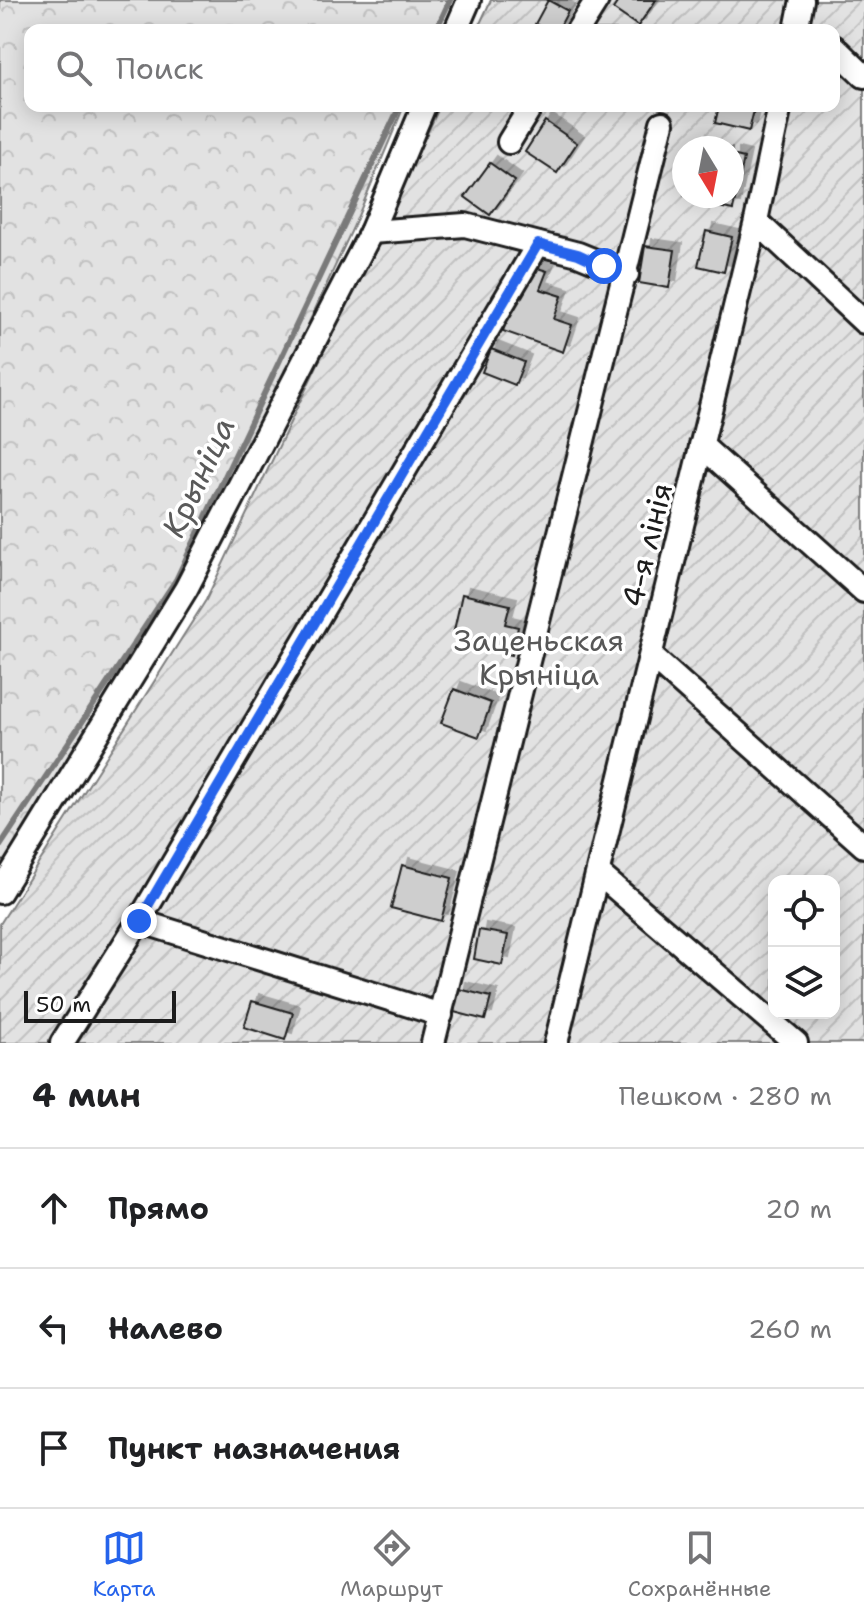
<!DOCTYPE html>
<html lang="ru">
<head>
<meta charset="utf-8">
<style>
  :root { --surface:#fff; --page:#f2f2f2; --text:#202124; --muted:#757577; --line:#e0e0e0; --accent:#2563eb }
  body { margin:0; font-family:"Shantell Sans",sans-serif; background:var(--page); color:var(--text) }
  .controls { position:absolute; right:24px; bottom:24px; display:grid; overflow:hidden; border-radius:16px; box-shadow:0 4px 20px #0003 }
  .controls button { width:72px; height:72px; display:grid; place-items:center; padding:0; border:0; border-bottom:2px solid var(--line); background:var(--surface); color:var(--text); font:40px sans-serif }
  .compass { position:absolute; left:672px; top:136px; width:72px; height:72px; border-radius:50%; background:var(--surface); box-shadow:0 4px 20px #0003; rotate:170deg }
  .scale { position:absolute; left:24px; bottom:20px; width:152px; box-sizing:border-box; padding-left:8px; border:4px solid #1c1c1c; border-top:0; font-size:22px; line-height:28px; white-space:nowrap; color:#1c1c1c; -webkit-text-stroke:6px #fff; paint-order:stroke }
  .stop { position:absolute; width:24px; height:24px; margin:-18px; border:6px solid #2563eb; border-radius:50%; background:#fff }
  .stop.end { background:#2563eb; border-color:#fff; box-shadow:0 2px 8px #0008 }
  .list { margin:0; padding:0; list-style:none }
  h2 { display:flex; justify-content:space-between; align-items:center; height:104px; margin:0; padding:0 32px; font-size:34px }
  h2 small { font-size:26px; font-weight:400; color:var(--muted) }
  .list li { display:grid; grid-template-columns:52px 1fr auto; gap:24px; align-items:center; box-sizing:border-box; height:120px; padding:0 32px; border-top:2px solid var(--line) }
  .list b { display:block; font-size:30px; white-space:nowrap }
  .list em { font-size:26px; font-style:normal; color:var(--muted) }
  .icon { flex:none; width:44px; height:44px; fill:none; stroke:currentColor; stroke-width:2; stroke-linecap:round; stroke-linejoin:round }
  .map { position:relative; flex:none; width:864px; height:1043px; overflow:hidden }
  .search { position:absolute; background:var(--surface); box-shadow:0 4px 20px #0003; left:24px; right:24px; top:24px; height:88px; display:flex; align-items:center; gap:20px; box-sizing:border-box; padding:0 28px; border-radius:16px; color:var(--muted); font-size:30px }
  .sheet { height:464px; background:var(--surface) }
  nav { display:flex; justify-content:space-around; align-items:center; box-sizing:border-box; height:112px; border-top:2px solid var(--line); background:var(--surface); font-size:22px; color:var(--muted) }
  nav a { display:grid; justify-items:center; gap:4px }
  nav .on { color:var(--accent) }
  .map>svg:first-child { display:block }
  .forest { fill:url(#forest-crowns); stroke:#7f7f7f; stroke-width:2 }
  .garden { fill:url(#garden-furrows); stroke:#7f7f7f; stroke-width:2; fill-rule:evenodd }
  .lines { fill:none; stroke-linecap:round; stroke-linejoin:round }
  .stream { stroke:#7a7a7a; stroke-width:6 }
  .building { fill:#cecece; stroke:#1c1c1c; stroke-width:2; filter:url(#shadow) }
  .minor-casing { stroke:#1c1c1c; stroke-width:28 }
  .minor { stroke:#fff; stroke-width:22 }
  .route { stroke:#2563eb; stroke-width:10 }
  .labels { text-anchor:middle; dominant-baseline:central; stroke-width:7; stroke-linejoin:round; paint-order:stroke }
  .street-label { font-size:30px; fill:#1c1c1c; stroke:#fff }
  .park-label { font-size:30px; fill:#575757; stroke:#fff }
  .water-label { font-size:32px; font-style:italic; fill:#5a5a5a; stroke:#fff }
</style>
</head>
<body>
<div class="map">
<svg width="864" height="1043" viewBox="0 0 864 1043">
  <defs>
    <pattern id="forest-crowns" width="20" height="18" patternUnits="userSpaceOnUse" patternTransform="scale(2)"><rect width="20" height="18" fill="#e2e2e2"/><path d="M2 6a3 3 0 1 1 6 0M12 15a3 3 0 1 1 6 0" fill="none" stroke="#c1c1c1"/></pattern>
    <pattern id="garden-furrows" width="10" height="10" patternUnits="userSpaceOnUse" patternTransform="scale(2)"><rect width="10" height="10" fill="#e2e2e2"/><path d="M-1 1l2-2M0 10L10 0M9 11l2-2" fill="none" stroke="#c1c1c1"/></pattern>
    <filter id="shadow"><feDropShadow dx="7" dy="-7" stdDeviation="0" flood-color="#0004"/></filter>
  </defs>
  <rect width="100%" height="100%" fill="#fff"/>
  <filter id="ink" filterUnits="userSpaceOnUse"><feTurbulence type="fractalNoise" baseFrequency=".0125" numOctaves="2"/><feDisplacementMap in="SourceGraphic" scale="16" xChannelSelector="R" yChannelSelector="G"/><feConvolveMatrix kernelMatrix="1 2 1 2 8 2 1 2 1" color-interpolation-filters="sRGB"/></filter>
  <g filter="url(#ink)">
    <!-- forest -->
    <path class="forest" d="M 0,0 L 448,0 L 435,30 L 30,30 L 30,106 L 404,106 L 355,223 L 188,584 L 0,888 Z"/>
    <!-- garden -->
    <path class="garden" d="M 491,0 L 864,0 L 864,1043 L 0,1043 L 0,924 L 206,600 L 440,106 L 834,106 L 834,30 L 477,30 ZM 684,148 L 732,148 L 732,196 L 684,196 ZM 774,881 L 834,881 L 834,1013 L 774,1013 Z"/>
    <g class="lines">
      <!-- stream -->
      <g class="stream">
        <path d="M 436,30 L 450,0"/>
        <path d="M 0,846 L 176,580 L 400,106"/>
      </g>
    </g>
    <!-- building -->
    <g class="building">
      <path d="M 548,0 L 568,11 L 558,30 L 546,30 L 535,24 Z"/>
      <path d="M 619,0 L 656,0 L 638,26 L 613,9 Z"/>
      <path d="M 719,106 L 755,106 L 749,131 L 715,123 Z"/>
      <path d="M 545,121 L 577,143 L 557,173 L 525,152 Z"/>
      <path d="M 732,155 L 744,158 L 733,210 L 690,201 L 691,196 L 732,196 Z"/>
      <path d="M 490,163 L 515,181 L 490,215 L 465,197 Z"/>
      <path d="M 706,231 L 732,237 L 724,272 L 698,266 Z"/>
      <path d="M 645,246 L 675,250 L 669,288 L 639,283 Z"/>
      <path d="M 528,265 L 547,271 L 540,289 L 562,296 L 554,319 L 572,325 L 563,352 L 503,331 Z"/>
      <path d="M 491,349 L 524,362 L 515,385 L 482,372 Z"/>
      <path d="M 462,594 L 510,605 L 505,624 L 518,627 L 512,655 L 467,646 L 469,638 L 453,635 Z"/>
      <path d="M 454,689 L 491,703 L 479,737 L 441,723 Z"/>
      <path d="M 402,865 L 452,878 L 441,921 L 391,908 Z"/>
      <path d="M 479,930 L 508,935 L 502,965 L 474,959 Z"/>
      <path d="M 459,989 L 491,997 L 485,1020 L 454,1012 Z"/>
      <path d="M 252,1001 L 293,1013 L 285,1040 L 244,1027 Z"/>
    </g>
    <g class="lines">
      <defs>
        <g id="minor">
          <path d="M 456,30 L 469,0"/>
          <path d="M 578,30 L 597,0"/>
          <path d="M 796,30 L 802,0"/>
          <path d="M 834,47 L 864,76"/>
          <path d="M 509,142 L 531,106"/>
          <path d="M 756,221 L 864,322"/>
          <path d="M 371,232 L 465,225 L 578,254 L 627,274"/>
          <path d="M 701,445 L 864,591"/>
          <path d="M 651,656 L 864,846"/>
          <path d="M 598,873 L 796,1043"/>
          <path d="M 0,892 L 186,589 L 371,232 L 424,106"/>
          <path d="M 139,921 L 441,1015"/>
          <path d="M 62,1043 L 139,921 L 538,244"/>
          <path d="M 433,1043 L 662,123"/>
          <path d="M 556,1043 L 756,221 L 780,106"/>
        </g>
      </defs>
      <!-- minor casing -->
      <use href="#minor" class="minor-casing"/>
      <!-- minor -->
      <use href="#minor" class="minor"/>
    </g>
  </g>
  <g class="lines" filter="url(#ink)">
    <!-- route -->
    <path class="route" d="M 139,921 L 538,244 L 578,254 L 604,266"/>
  </g>
  <g class="labels">
    <!-- street labels -->
    <g class="street-label">
      <text transform="translate(647 545) rotate(-76)">4-я лінія</text>
    </g>
    <!-- park labels -->
    <g class="park-label">
      <text x="539" y="640">Заценьская<tspan x="539" dy="34">Крыніца</tspan></text>
    </g>
    <!-- water labels -->
    <g class="water-label">
      <text transform="translate(198 477) rotate(-65)">Крыніца</text>
    </g>
  </g>
</svg>
<div class="controls">
<button><svg class="icon" aria-label="locate" viewBox="0 0 24 24"><circle cx="12" cy="12" r="6"/><path d="M12 2v4M12 18v4M2 12h4M18 12h4"/></svg></button>
<button><svg class="icon" aria-label="layers" viewBox="0 0 24 24"><path d="M12 4l9 5-9 5-9-5zM3 14l9 5 9-5"/></svg></button>
</div>
<svg class="compass" viewBox="-18 -18 36 36"><path d="M0-13l5 13h-10z" fill="#e53935"/><path d="M0 13l5-13h-10z" fill="#757577"/></svg>
<div class="scale">50 m</div>
<div class="stop" style="left:604px;top:266px"></div>
<div class="stop end" style="left:139px;top:921px"></div>
<div class="search"><svg class="icon" aria-label="search" viewBox="0 0 24 24"><circle cx="10" cy="10" r="6"/><path d="M15 15l6 6"/></svg>Поиск</div>
</div>
<section class="sheet">
<h2>4 мин<small>Пешком · 280 m</small></h2>
<ul class="list">
<li><svg class="icon" aria-label="ahead" viewBox="0 0 24 24"><path d="M12 20V5M6 11l6-6 6 6"/></svg><div><b>Прямо</b></div><em>20 m</em></li>
<li><svg class="icon" aria-label="left" viewBox="0 0 24 24"><path d="M17 20v-9H6M10 6l-5 5 5 5"/></svg><div><b>Налево</b></div><em>260 m</em></li>
<li><svg class="icon" aria-label="arrive" viewBox="0 0 24 24"><path d="M6 21V4h12l-3 4 3 4H6"/></svg><div><b>Пункт назначения</b></div></li>
</ul>
</section>
<nav>
<a class="on"><svg class="icon" aria-label="map" viewBox="0 0 24 24"><path d="M3 6l6-2 6 2 6-2v14l-6 2-6-2-6 2zM9 4v14M15 6v14"/></svg>Карта</a>
<a><svg class="icon" aria-label="directions" viewBox="0 0 24 24"><path d="M12 3l9 9-9 9-9-9zM9 14v-3h6M13 9l2 2-2 2"/></svg>Маршрут</a>
<a><svg class="icon" aria-label="saved" viewBox="0 0 24 24"><path d="M7 4h10v16l-5-4-5 4z"/></svg>Сохранённые</a>
</nav>
</body>
</html>
